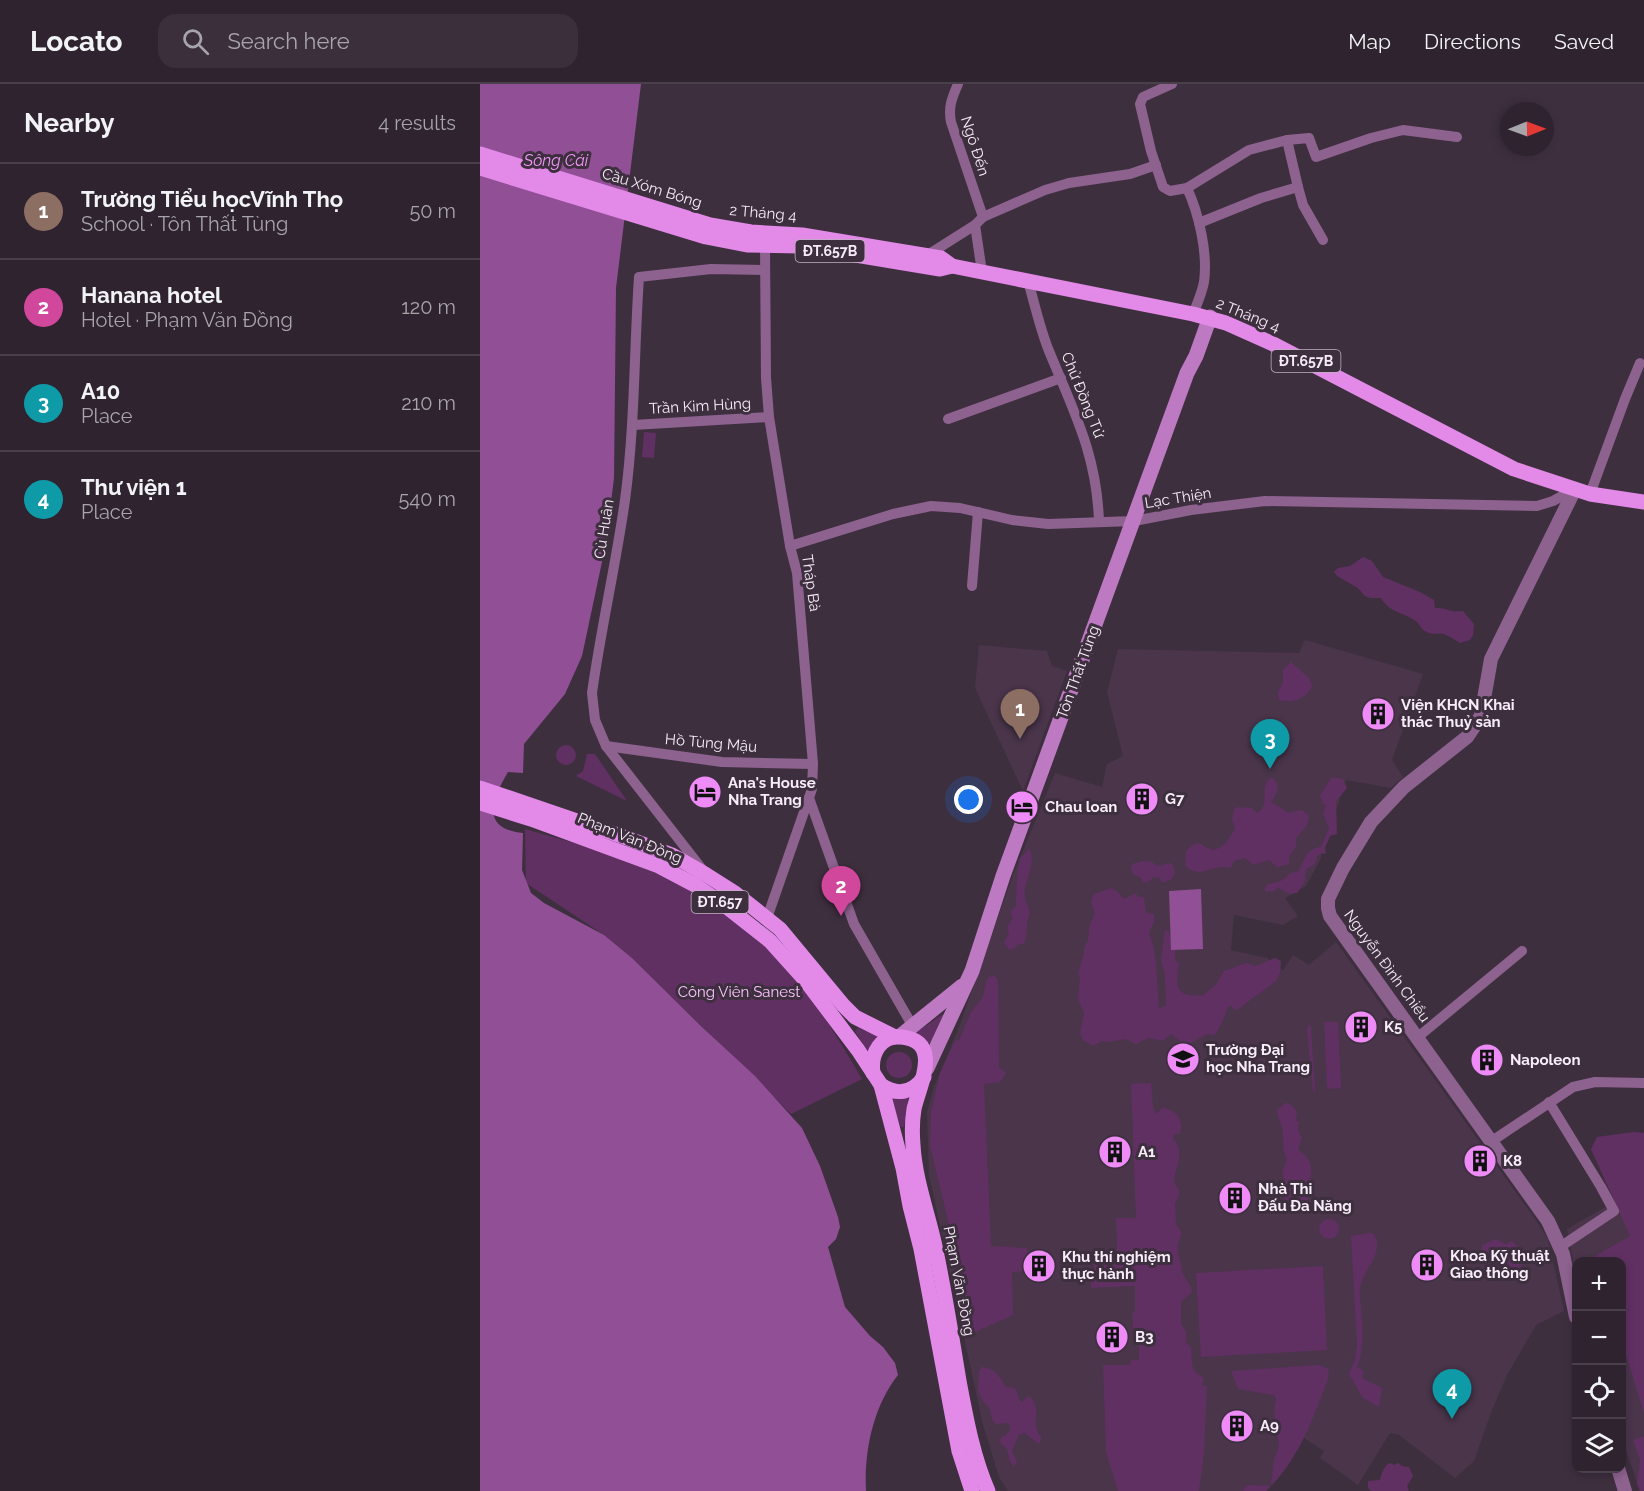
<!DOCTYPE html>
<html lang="en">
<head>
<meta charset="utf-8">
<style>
  :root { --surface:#2e232f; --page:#3a2f3b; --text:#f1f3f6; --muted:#a7a4aa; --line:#49404b; --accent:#ea580c }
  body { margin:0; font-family:Raleway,sans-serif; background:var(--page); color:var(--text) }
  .controls { position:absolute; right:18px; bottom:18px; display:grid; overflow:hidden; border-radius:12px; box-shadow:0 3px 9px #0003 }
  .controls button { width:54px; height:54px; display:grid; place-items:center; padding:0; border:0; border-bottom:2px solid var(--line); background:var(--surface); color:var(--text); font:30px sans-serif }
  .compass { position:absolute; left:1020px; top:18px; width:54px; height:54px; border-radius:50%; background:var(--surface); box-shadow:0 3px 9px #0003; rotate:89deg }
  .you { position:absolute; left:489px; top:716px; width:21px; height:21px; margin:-15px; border:4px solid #fff; border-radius:50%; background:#1a73e8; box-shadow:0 0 0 9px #1a73e833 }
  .badge { display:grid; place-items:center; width:39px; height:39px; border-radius:50%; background:var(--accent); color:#fff; font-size:20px; font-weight:700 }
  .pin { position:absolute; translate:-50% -50px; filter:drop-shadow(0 2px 3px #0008) }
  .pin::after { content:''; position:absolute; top:32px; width:21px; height:18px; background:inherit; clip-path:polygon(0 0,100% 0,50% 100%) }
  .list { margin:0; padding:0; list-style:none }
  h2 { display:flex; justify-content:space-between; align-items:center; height:78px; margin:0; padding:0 24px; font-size:26px }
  h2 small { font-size:20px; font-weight:400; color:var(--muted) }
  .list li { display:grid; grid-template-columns:39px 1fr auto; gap:18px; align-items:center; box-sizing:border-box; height:96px; padding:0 24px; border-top:2px solid var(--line) }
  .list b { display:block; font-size:22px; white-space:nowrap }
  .list p { margin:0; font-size:20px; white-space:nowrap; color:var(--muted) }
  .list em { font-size:20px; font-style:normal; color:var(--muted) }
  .icon { flex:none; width:33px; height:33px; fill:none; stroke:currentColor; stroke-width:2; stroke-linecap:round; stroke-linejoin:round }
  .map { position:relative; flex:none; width:1164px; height:1407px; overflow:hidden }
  header { display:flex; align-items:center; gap:36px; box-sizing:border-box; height:84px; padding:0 30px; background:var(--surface); border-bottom:2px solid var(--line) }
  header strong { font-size:28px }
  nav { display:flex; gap:33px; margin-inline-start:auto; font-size:21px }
  .search { width:420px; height:54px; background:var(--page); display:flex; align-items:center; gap:15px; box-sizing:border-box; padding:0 21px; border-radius:18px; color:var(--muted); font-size:22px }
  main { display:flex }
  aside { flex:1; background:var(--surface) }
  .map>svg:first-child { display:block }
  .built { fill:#4a354b }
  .green { fill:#603063 }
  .water { fill:#914f96 }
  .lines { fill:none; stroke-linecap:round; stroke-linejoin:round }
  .minor { stroke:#8d628f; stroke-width:10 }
  .tertiary { stroke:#8d628f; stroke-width:14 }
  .secondary { stroke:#bd79c2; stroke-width:15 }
  .primary { stroke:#e38ae9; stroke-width:15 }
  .labels { text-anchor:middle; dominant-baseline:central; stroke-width:6; stroke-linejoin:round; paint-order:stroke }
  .shield { fill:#3e2f3f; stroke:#c0b3c0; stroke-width:1.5 }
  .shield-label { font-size:14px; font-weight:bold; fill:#f7ecf7 }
  .street-label { font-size:15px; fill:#f7ecf7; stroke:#3e2f3f }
  .poi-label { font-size:15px; font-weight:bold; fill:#f7ecf7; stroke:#3e2f3f; text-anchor:start }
  .park-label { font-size:15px; fill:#f9c4fc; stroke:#3e2f3f }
  .water-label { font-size:16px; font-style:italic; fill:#f098f7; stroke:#3e2f3f }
</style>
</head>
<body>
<header>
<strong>Locato</strong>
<div class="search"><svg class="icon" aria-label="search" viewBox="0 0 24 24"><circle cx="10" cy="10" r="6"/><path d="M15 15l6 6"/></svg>Search here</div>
<nav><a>Map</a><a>Directions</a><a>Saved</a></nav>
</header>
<main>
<aside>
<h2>Nearby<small>4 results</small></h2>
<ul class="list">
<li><span class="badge" style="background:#8d6e63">1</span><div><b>Trường Tiểu họcVĩnh Thọ</b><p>School · Tôn Thất Tùng</p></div><em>50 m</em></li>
<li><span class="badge" style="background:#d1479c">2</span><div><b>Hanana hotel</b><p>Hotel · Phạm Văn Đồng</p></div><em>120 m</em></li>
<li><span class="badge" style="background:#0f9aa8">3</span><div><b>A10</b><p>Place</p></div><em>210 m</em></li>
<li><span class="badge" style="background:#0f9aa8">4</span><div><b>Thư viện 1</b><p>Place</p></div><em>540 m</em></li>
</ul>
</aside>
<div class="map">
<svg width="1164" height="1407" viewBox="0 0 1164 1407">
  <rect width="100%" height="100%" fill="#3e2f3f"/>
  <!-- built -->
  <g class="built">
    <path d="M 825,556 L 943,590 L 912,676 L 923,693 L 911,704 L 866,696 L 840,776 L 826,802 L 805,814 L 818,832 L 803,841 L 754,831 L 751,866 L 787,874 L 803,886 L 813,871 L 829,881 L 856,858 L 1055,1135 L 1068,1155 L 1084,1227 L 1056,1241 L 1027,1291 L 1012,1326 L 994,1377 L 975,1394 L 919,1351 L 910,1349 L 878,1401 L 840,1374 L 844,1367 L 824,1354 L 807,1382 L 786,1407 L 528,1407 L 519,1393 L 503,1341 L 449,1091 L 447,1028 L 454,1003 L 479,943 L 533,791 L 575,689 L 622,703 L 627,680 L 643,672 L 627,608 L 638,565 L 819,569 Z"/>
    <path d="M 499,561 L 567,567 L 572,582 L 587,587 L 543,707 L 495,604 Z"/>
    <path d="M 1164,1112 L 1164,1407 L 1160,1407 L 1142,1355 L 1142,1178 L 1096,1178 L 1096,1193 L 1087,1145 L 1143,1113 Z"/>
  </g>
  <!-- green -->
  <g class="green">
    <path d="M 164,348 L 176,349 L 174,374 L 162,373 Z"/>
    <path d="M 883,473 L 892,477 L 903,493 L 940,508 L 954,516 L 955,524 C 966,523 969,529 983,527 L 994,540 L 993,551 L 990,556 L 980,559 C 977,557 966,550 963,550 C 957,548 952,552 945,547 C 941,545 939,539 936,537 C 923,528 910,529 901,514 L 890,514 L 885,512 L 878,504 L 857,492 L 854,488 L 858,484 L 870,482 Z"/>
    <path d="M 811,578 L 829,594 L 832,602 C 827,615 811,620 799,616 L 798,608 L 803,598 L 803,586 Z"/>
    <circle cx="86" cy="671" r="10"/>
    <path d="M 107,670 L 115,670 L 147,717 L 96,692 L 103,687 Z"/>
    <path d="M 852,693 L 863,695 L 867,704 L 856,717 L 857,750 L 850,752 L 845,764 L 846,770 L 840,769 L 837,772 L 835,780 L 826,785 L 825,797 L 817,809 L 810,810 L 798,804 L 792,808 L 785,807 L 785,804 L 788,800 C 797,799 804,797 810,789 L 818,788 C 824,777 826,764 841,763 L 849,744 L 843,730 L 846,721 L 843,720 L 840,711 Z"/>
    <path d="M 790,694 L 794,695 C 802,705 796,709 791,719 L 797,721 L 808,729 L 821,726 L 828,730 C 831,741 821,747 816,755 L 816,763 L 809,773 L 809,780 L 797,783 L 789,776 L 773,781 L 765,774 L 754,777 L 750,784 C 733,779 719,797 705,781 L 706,767 C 720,754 718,761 733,766 C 746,763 748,755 755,745 L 752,735 L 754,725 L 758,723 L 772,724 L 777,729 C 792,721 778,705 790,694 Z"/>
    <path d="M 45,745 C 87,757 131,768 171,786 C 205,801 240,823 269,846 C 316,883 352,944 382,995 L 311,1030 L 152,874 L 124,851 L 46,799 Z"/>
    <path d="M 549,765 C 558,780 542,798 545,814 C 546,819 549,824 550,829 C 546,838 548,849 544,860 L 538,860 L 535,864 L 529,866 L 524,858 L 529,850 L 527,843 L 533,834 L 530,828 L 536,822 C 536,806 537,791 540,774 Z"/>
    <path d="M 664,777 L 672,778 L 677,782 L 690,779 L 693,781 L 695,790 C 692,795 688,798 682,798 L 679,793 L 673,794 L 668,798 L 663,798 L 660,793 L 654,791 L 651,785 L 652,780 Z"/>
    <path d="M 631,804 L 637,807 L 644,815 L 656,809 L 658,813 L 664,813 L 666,829 L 674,830 L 674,837 L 669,849 L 673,860 L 676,879 L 679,924 L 685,922 L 686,919 L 685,891 L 681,877 L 685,846 L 688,847 L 695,865 L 695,877 L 699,879 C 695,904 696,914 724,911 L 737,899 L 744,887 L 766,879 L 776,882 L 795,874 L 801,877 L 800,889 L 796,897 L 757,926 L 753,925 L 752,922 L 748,922 C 746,929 739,947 734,951 L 727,950 L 711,959 L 700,957 L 691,950 L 683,957 L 669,954 L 656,960 L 645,955 L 630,958 L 622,957 L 613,962 L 603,956 L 600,949 L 604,929 L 598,915 L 600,893 L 598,890 L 604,869 L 604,863 L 608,857 L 609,843 L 615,829 C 611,822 610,817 614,810 Z"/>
    <path d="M 514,891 L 518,896 L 519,983 L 526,989 L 520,998 L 504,1000 L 511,1162 L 547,1164 L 549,1187 L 532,1188 L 533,1231 L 493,1249 L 478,1178 L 450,1062 L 451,1028 L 460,989 L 475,957 L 479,956 L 491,928 L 503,913 L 506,897 L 509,893 Z"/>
    <path d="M 463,930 L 465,932 L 451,959 L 447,959 L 438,952 L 437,948 Z"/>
    <path d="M 844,938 L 858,938 L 861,1004 L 850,1005 L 847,1002 Z"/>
    <path d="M 829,941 L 831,942 L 835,1006 L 833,1008 L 827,945 Z"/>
    <path d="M 378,944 L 397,951 L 398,954 L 390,965 L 387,966 L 375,947 Z"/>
    <circle cx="419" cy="981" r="13"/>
    <path d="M 671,999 L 673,1023 L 676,1030 L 683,1024 C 697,1025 704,1037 700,1050 L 694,1050 L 693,1055 C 706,1068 695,1083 694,1099 C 701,1106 701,1111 695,1119 L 696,1140 L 702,1149 C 695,1163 698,1167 701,1181 C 704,1190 699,1182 703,1190 C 706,1197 711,1200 712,1208 L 701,1218 L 701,1240 L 706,1247 L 706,1258 L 711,1264 L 712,1281 L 716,1289 L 724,1294 L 722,1302 L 727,1302 L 724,1369 L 719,1407 L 638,1407 L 626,1368 L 623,1281 L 650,1281 L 651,1276 L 659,1276 L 659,1247 L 653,1247 L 652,1229 L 655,1228 L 655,1202 L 611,1204 L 611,1198 L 614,1198 L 614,1173 L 637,1171 L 636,1134 L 656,1134 L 651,1000 Z"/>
    <path d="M 412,1012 L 426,1012 L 428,1015 L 424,1043 L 421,1043 L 411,1016 Z"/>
    <path d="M 805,1019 L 810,1020 L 817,1027 L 816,1037 L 819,1037 L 818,1045 L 822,1054 L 818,1065 C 821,1069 826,1071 828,1075 C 837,1088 823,1108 830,1123 L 820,1128 L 812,1127 L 805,1115 L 807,1108 L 801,1104 L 805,1096 L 802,1089 L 807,1075 C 802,1067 804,1059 803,1050 C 803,1042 797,1034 797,1026 Z"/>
    <path d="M 1153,1048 L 1164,1049 L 1164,1329 L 1142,1258 L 1142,1178 L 1105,1178 L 1150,1152 L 1111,1065 L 1117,1053 Z"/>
    <circle cx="849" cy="1145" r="10"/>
    <path d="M 890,1149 L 894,1150 C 905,1170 883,1185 880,1203 C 879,1209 880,1216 881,1222 C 882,1243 885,1264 877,1283 L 884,1287 L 882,1294 L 902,1304 L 899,1323 L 883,1314 L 869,1290 L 875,1276 L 877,1261 L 871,1152 Z"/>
    <path d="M 1016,1155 L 1026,1160 L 1032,1157 C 1041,1168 1051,1168 1040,1184 L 1028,1187 L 1019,1182 L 1017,1173 L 1001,1169 L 1002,1161 Z"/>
    <path d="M 843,1182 L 847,1266 L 721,1273 L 716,1189 Z"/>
    <path d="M 839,1281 L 849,1285 L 848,1295 C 833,1335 818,1377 786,1407 L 762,1407 L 768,1401 L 791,1402 L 794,1375 L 799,1362 L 794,1327 L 796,1314 L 794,1311 L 758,1305 L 751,1287 Z"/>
    <path d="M 502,1283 C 516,1284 520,1294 526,1303 L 535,1304 L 540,1317 L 542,1318 L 547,1313 L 550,1313 C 562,1325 552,1334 557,1346 C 559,1353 563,1351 560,1359 L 557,1359 L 545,1349 L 539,1350 L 532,1367 L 537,1377 L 534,1383 L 530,1378 L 527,1365 L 520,1359 L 521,1353 L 526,1351 L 530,1347 L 530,1342 L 527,1339 L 515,1340 L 512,1335 L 510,1325 L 502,1316 L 498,1307 L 499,1287 Z"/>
    <path d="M 1164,1352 L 1164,1407 L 1160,1407 L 1157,1400 L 1160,1376 L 1153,1356 Z"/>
    <path d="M 910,1379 L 914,1381 L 918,1379 L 922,1382 L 929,1383 L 933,1392 L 927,1402 L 929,1407 L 891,1407 L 888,1404 L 888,1397 L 900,1396 C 901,1391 904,1381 910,1379 Z"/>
  </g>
  <!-- water -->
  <g class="water">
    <path d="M 0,0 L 161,0 L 136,204 L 134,394 L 126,459 L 102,572 L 85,610 L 44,660 L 43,689 L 28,688 C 12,715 0,745 43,749 L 42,786 L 51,809 L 64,819 L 124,851 L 152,874 L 223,944 L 275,992 L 322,1044 L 340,1082 L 358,1133 L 360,1143 L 356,1155 L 348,1163 L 365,1223 L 390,1252 L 403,1263 L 415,1279 L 418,1291 C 393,1323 384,1367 386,1407 L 0,1407 Z"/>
    <path d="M 721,805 L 723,865 L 691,866 L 689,807 Z"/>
  </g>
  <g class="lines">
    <!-- minor -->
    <g class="minor">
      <path d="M 478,0 C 472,14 468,23 471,38 L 503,133"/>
      <path d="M 692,0 L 663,13 L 660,20 L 671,67 L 683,103 L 690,107 L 707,104 C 719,130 728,169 724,198 C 722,209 717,220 713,230"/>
      <path d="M 807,56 L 818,103"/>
      <path d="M 707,104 L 769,66 L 807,56 L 829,54 L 836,73 L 891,54 L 923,46 L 977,53"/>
      <path d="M 719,139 L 781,114 L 818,103 L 823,121 L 843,156"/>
      <path d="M 495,141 L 502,188"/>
      <path d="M 285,162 L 286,294 L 289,333 L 310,462 L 317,489 L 333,680 L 332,705 L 287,834"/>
      <path d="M 446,172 L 495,141 L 503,133 L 565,106 L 589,99 L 650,90 L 676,81"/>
      <path d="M 548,197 C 555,221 560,245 569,267 C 594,328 617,371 619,438"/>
      <path d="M 468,335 L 581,294"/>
      <path d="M 153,341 L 289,333"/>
      <path d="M 1110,410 L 1145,315 L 1160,279"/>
      <path d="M 310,462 L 413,430 L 451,422 L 480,424 L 532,436 L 568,440 L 654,437 L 711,426 L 785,417 L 1057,422 L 1073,417 L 1095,405"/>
      <path d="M 492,502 L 498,428"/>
      <path d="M 126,662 L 242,678 L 333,680"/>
      <path d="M 329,714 L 374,840 L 432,941"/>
      <path d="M 222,785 L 126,662 L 115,636 L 112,609 C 121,544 136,480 145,416 C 155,342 154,267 159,193 L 231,185 L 284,186"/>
      <path d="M 938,953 L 1042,867"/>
      <path d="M 1069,1018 L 1121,1103 L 1134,1127 L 1080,1163"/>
      <path d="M 1012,1057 L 1093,1003 L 1115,998 L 1164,999"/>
    </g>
    <!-- tertiary -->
    <g class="tertiary">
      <path d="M 1095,405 L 1011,575 L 1001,632 L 987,653 L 924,703 L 891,738 L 863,784 L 848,815 L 848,824 L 850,832 L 1068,1137 L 1083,1170 L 1096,1233"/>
      <path d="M 1138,1384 L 1145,1407"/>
    </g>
    <!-- secondary -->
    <g class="secondary">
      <path d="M 419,953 L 482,902"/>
      <path d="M 447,984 L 492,887 L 523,792 L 707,289 L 716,272 L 730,233"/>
    </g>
    <!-- primary -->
    <g class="primary">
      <path d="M 0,70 L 230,141 L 271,148 L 322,151 L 461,174 L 472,182 L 713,230 L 746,239 L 793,260 L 1034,385 L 1110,410 L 1164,418"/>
      <path d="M 0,84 L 226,153 L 267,161 L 321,162 L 460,185 L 472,182"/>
      <path d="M 0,704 L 144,753 L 192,771 L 225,790 L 255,809 L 300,845 L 363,921 L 375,933 L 415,953"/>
      <path d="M 0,719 L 51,735 L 179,782 L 215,801 L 247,823 L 290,857 L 326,897 L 378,966 L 401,1001 C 417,1012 433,1009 444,993"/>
      <path d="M 393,989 C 390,970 401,950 422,953 C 463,958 439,1002 434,1025 C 432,1037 432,1049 433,1061 C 435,1097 449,1132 456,1167 C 465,1210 472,1254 479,1297 C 486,1334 493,1373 508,1407"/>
      <path d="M 401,1001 L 423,1084 L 430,1122 L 441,1165 L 479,1367 L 492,1407"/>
    </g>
  </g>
  <!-- icons -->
  <defs>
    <symbol id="building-disc" viewBox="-11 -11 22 22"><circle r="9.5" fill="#ef8bf7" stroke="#3e2f3f"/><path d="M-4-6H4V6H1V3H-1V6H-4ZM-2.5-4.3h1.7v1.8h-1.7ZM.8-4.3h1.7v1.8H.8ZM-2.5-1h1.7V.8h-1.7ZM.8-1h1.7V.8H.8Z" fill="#111"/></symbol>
    <symbol id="hotel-disc" viewBox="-11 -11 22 22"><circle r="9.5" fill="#ef8bf7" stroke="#3e2f3f"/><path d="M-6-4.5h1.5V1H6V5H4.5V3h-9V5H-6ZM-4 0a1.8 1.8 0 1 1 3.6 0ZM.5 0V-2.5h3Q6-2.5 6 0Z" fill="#111"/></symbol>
    <symbol id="university-disc" viewBox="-11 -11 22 22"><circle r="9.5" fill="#ef8bf7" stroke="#3e2f3f"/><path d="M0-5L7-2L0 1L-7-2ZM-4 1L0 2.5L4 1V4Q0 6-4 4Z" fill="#111"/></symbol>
  </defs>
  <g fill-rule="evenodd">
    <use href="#building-disc" x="879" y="611" width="38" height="38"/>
    <use href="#hotel-disc" x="206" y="689" width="38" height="38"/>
    <use href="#building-disc" x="643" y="696" width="38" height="38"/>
    <use href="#hotel-disc" x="523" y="704" width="38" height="38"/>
    <use href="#building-disc" x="862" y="924" width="38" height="38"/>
    <use href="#university-disc" x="684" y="956" width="38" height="38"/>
    <use href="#building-disc" x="988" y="957" width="38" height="38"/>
    <use href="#building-disc" x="616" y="1049" width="38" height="38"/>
    <use href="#building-disc" x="981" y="1058" width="38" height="38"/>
    <use href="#building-disc" x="736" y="1095" width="38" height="38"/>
    <use href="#building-disc" x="928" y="1162" width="38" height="38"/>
    <use href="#building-disc" x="540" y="1163" width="38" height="38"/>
    <use href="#building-disc" x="613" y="1234" width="38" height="38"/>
    <use href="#building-disc" x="738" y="1323" width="38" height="38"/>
  </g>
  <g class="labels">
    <!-- shield labels -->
    <g class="shield">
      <rect x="315.5" y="156" width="69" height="22" rx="4.5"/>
      <rect x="791.5" y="266" width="69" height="22" rx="4.5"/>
      <rect x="211.5" y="807" width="57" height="22" rx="4.5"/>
    </g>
    <g class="shield-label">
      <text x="350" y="167">ĐT.657B</text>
      <text x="826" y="277">ĐT.657B</text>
      <text x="240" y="818">ĐT.657</text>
    </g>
    <!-- street labels -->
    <g class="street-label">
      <text transform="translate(495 62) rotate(72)">Ngô Đến</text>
      <text transform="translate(172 104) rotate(17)">Cầu Xóm Bóng</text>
      <text transform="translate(283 129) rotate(5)">2 Tháng 4</text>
      <text transform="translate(768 231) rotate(22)">2 Tháng 4</text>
      <text transform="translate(603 311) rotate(68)">Chử Đồng Tử</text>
      <text transform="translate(220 322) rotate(-3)">Trần Kim Hùng</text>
      <text transform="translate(698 414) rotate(-9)">Lạc Thiện</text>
      <text transform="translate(124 445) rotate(-81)">Cù Huân</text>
      <text transform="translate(331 499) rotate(82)">Tháp Bà</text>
      <text transform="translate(598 588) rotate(-70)">Tôn Thất Tùng</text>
      <text transform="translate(231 659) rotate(5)">Hồ Tùng Mậu</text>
      <text transform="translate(150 754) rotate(22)">Phạm Văn Đồng</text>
      <text transform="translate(907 882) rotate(54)">Nguyễn Đình Chiểu</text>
      <text transform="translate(479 1197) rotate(79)">Phạm Văn Đồng</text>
    </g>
    <!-- poi labels -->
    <g class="poi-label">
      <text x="921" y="621">Viện KHCN Khai<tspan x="921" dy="17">thác Thuỷ sản</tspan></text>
      <text x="248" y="699">Ana's House<tspan x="248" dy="17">Nha Trang</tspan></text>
      <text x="685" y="715">G7</text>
      <text x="565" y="723">Chau loan</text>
      <text x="904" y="943">K5</text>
      <text x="726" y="966">Trường Đại<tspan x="726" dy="17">học Nha Trang</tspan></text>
      <text x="1030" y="976">Napoleon</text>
      <text x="658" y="1068">A1</text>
      <text x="1023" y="1077">K8</text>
      <text x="778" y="1105">Nhà Thi<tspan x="778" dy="17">Đấu Đa Năng</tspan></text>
      <text x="970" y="1172">Khoa Kỹ thuật<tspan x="970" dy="17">Giao thông</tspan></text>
      <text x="582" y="1173">Khu thí nghiệm<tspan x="582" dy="17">thực hành</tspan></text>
      <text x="655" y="1253">B3</text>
      <text x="780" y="1342">A9</text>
    </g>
    <!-- park labels -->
    <g class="park-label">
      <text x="259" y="908">Công Viên Sanest</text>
    </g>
    <!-- water labels -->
    <g class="water-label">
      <text x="76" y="76">Sông Cái</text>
    </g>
  </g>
</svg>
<div class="controls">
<button>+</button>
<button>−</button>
<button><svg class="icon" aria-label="locate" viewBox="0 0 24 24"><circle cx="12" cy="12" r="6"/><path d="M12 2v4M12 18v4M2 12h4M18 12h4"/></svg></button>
<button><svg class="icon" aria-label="layers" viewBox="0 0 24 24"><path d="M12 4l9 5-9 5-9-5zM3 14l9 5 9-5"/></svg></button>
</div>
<svg class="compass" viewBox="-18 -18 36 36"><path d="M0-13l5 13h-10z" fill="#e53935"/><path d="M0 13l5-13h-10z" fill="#a7a4aa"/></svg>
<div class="you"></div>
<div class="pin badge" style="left:540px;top:655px;background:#8d6e63">1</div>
<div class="pin badge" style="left:361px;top:832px;background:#d1479c">2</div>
<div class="pin badge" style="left:790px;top:685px;background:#0f9aa8">3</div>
<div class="pin badge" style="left:972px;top:1335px;background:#0f9aa8">4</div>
</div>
</main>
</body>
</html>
